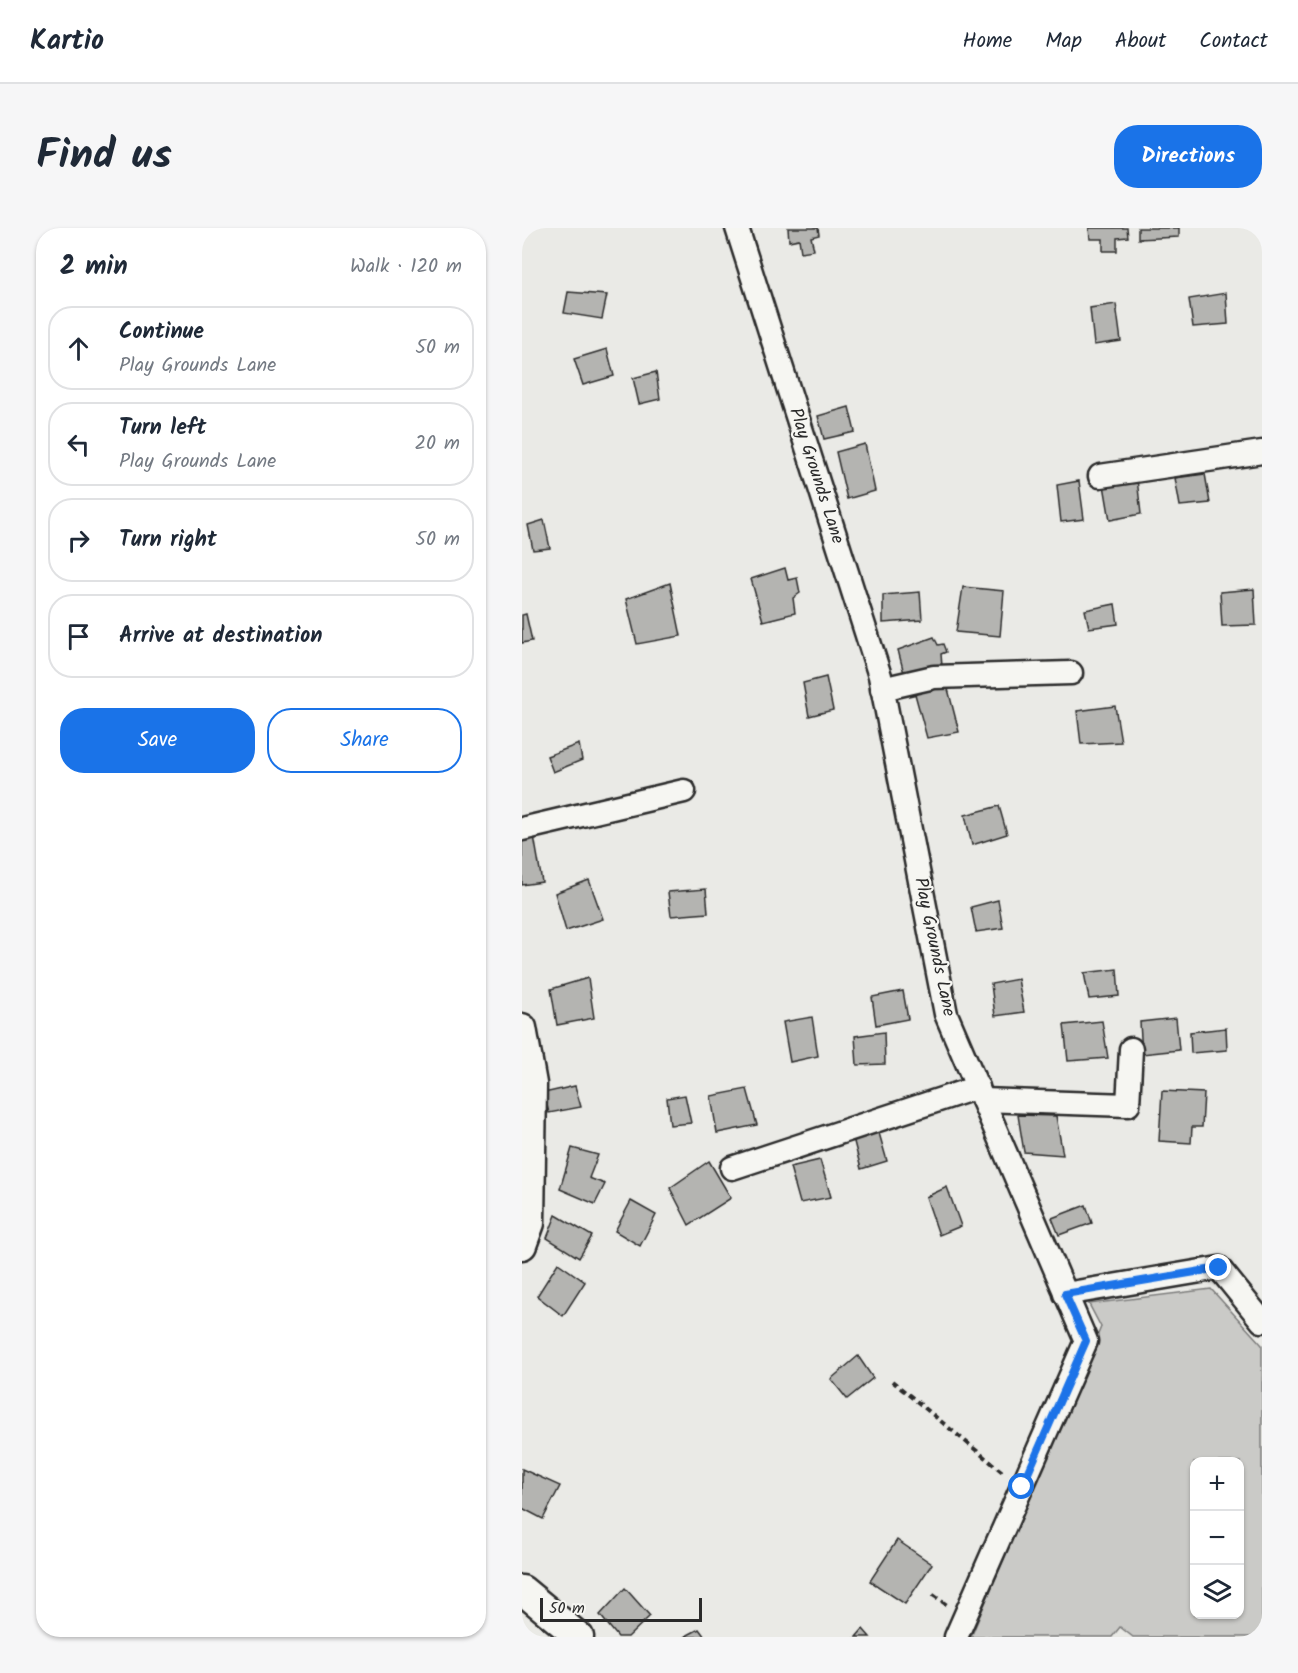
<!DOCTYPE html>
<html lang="en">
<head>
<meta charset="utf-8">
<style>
  :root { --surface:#fff; --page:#f6f6f7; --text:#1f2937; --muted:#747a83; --line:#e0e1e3; --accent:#1a73e8 }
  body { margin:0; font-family:Kalam,sans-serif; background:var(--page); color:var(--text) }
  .controls { position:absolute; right:18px; bottom:18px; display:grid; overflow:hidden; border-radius:12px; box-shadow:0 2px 4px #0004 }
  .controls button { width:54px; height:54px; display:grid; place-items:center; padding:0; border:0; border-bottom:2px solid var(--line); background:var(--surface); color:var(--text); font:30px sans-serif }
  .scale { position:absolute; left:18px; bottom:15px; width:162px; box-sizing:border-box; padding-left:6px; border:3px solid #2b2b2b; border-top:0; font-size:16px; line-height:21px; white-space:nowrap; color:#2b2b2b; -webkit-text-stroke:4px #f6f6f2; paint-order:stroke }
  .stop { position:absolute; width:18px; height:18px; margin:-14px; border:4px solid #1a73e8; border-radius:50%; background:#fff }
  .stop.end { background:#1a73e8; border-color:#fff; box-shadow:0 2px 6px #0008 }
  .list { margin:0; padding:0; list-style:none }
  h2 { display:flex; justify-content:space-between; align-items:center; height:78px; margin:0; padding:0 24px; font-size:26px }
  h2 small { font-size:20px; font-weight:400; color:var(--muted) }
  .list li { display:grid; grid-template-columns:39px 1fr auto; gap:18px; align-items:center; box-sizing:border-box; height:84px; margin:0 12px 12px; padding:0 12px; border:2px solid var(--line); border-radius:24px }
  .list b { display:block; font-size:22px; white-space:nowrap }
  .list p { margin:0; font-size:20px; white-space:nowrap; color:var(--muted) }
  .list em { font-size:20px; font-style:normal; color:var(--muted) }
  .actions { display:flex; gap:12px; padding:18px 24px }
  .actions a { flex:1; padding:14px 0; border:2px solid var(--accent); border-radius:24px; text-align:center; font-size:21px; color:var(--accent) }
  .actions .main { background:var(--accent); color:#fff }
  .icon { flex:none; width:33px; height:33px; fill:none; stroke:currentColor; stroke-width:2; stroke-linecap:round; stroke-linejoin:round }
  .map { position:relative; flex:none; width:740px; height:1409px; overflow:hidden; border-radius:24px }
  header { display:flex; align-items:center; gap:36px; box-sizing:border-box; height:84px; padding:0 30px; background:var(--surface); border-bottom:2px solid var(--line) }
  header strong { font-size:28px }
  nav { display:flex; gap:33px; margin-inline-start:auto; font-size:21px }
  .intro { display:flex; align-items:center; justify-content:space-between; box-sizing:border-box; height:144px; padding:0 36px }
  h1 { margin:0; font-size:42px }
  .button { padding:15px 27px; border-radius:24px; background:var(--accent); color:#fff; font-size:21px; font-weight:700 }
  main { display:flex; gap:36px; padding:0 36px }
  aside { flex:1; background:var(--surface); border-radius:24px; box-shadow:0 2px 4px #0004 }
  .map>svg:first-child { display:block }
  .green { fill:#cacac7; stroke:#7a7a79; stroke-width:1.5; fill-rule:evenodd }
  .building { fill:#b4b4b1; stroke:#2b2b2b; stroke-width:1.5 }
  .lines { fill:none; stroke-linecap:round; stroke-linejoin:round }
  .minor-casing { stroke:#2b2b2b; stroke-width:27 }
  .tertiary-casing { stroke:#2b2b2b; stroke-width:33 }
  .path { stroke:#2b2b2b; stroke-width:4; stroke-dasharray:6 4.5; stroke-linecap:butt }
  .minor { stroke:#f6f6f2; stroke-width:22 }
  .tertiary { stroke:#f6f6f2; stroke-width:28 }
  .route { stroke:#1a73e8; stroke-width:8 }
  .labels { text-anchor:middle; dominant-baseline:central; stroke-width:4.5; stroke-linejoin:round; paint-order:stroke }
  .street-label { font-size:18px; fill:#2b2b2b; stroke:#f6f6f2 }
</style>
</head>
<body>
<header>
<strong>Kartio</strong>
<nav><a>Home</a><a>Map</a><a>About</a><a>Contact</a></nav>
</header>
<div class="intro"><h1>Find us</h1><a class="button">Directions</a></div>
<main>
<aside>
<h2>2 min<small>Walk · 120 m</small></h2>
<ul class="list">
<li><svg class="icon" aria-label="ahead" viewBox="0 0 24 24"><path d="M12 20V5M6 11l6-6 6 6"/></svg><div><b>Continue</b><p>Play Grounds Lane</p></div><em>50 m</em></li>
<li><svg class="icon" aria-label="left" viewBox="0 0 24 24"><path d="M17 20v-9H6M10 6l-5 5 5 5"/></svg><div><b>Turn left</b><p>Play Grounds Lane</p></div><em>20 m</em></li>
<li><svg class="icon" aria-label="right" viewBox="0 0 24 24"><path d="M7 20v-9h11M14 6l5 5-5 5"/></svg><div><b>Turn right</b></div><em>50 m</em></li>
<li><svg class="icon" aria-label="arrive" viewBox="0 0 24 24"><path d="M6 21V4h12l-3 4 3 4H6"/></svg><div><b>Arrive at destination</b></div></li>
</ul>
<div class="actions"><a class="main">Save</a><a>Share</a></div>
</aside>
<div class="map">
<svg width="740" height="1409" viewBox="0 0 740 1409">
  <rect width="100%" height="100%" fill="#eaeae6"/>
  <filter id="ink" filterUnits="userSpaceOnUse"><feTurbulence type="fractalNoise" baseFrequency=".0167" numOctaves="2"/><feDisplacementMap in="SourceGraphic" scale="12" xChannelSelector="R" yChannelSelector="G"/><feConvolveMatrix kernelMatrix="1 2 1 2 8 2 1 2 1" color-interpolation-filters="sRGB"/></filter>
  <g filter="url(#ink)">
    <!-- green -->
    <path class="green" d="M 689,1061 L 740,1117 L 740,1409 L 611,1409 L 598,1399 L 590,1409 L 449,1409 L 579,1099 L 567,1076 ZM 672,1234 L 718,1234 L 718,1386 L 672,1386 Z"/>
    <!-- building -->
    <g class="building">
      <path d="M 266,0 L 296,0 L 297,7 L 289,9 L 292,22 L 279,24 L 277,11 L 267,13 Z"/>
      <path d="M 567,0 L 605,0 L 606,9 L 595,10 L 595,23 L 581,23 L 581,11 L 568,11 Z"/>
      <path d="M 616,0 L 657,0 L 657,9 L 616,11 Z"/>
      <path d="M 46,64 L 85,67 L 80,91 L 42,85 Z"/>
      <path d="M 704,65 L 706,96 L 671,99 L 667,71 Z"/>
      <path d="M 594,76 L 599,113 L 572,117 L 568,80 Z"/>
      <path d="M 85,121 L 92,148 L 61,157 L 52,131 Z"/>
      <path d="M 134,144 L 138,171 L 117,176 L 111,150 Z"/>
      <path d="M 327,179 L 333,204 L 302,211 L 296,188 Z"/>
      <path d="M 343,216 L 353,263 L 325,271 L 314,224 Z"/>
      <path d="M 683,246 L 688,275 L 658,278 L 653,250 Z"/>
      <path d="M 615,251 L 619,286 L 588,292 L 582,257 Z"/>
      <path d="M 557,253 L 562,291 L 539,294 L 535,257 Z"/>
      <path d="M 22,292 L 28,320 L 11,322 L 6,297 Z"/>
      <path d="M 263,340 L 266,352 L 275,350 L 278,365 L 271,370 L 273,385 L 241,393 L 229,351 Z"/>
      <path d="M 148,355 L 159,408 L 115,416 L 104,371 Z"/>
      <path d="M 441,359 L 482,363 L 478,408 L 434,404 Z"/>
      <path d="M 732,361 L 734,397 L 700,398 L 698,364 Z"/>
      <path d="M 398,364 L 400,392 L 361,395 L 361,367 Z"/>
      <path d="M 593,376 L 596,396 L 567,400 L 563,382 Z"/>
      <path d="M 4,386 L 10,413 L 0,415 L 0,387 Z"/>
      <path d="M 412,409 L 416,417 L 421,416 L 424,424 L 419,426 L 420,438 L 383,449 L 376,422 Z"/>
      <path d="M 304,449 L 311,482 L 287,488 L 281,455 Z"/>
      <path d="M 425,457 L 437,504 L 405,510 L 393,466 Z"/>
      <path d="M 593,478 L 599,514 L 559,516 L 555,483 Z"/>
      <path d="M 57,516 L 60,532 L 31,544 L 25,528 Z"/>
      <path d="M 477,578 L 485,606 L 450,617 L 443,587 Z"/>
      <path d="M 12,608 L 20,654 L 0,657 L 0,610 Z"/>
      <path d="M 67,652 L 81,691 L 44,703 L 33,665 Z"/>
      <path d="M 184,661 L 186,685 L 149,688 L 146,664 Z"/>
      <path d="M 476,672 L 481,700 L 454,704 L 449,679 Z"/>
      <path d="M 595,741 L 597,768 L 567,771 L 562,745 Z"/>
      <path d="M 66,750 L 72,790 L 35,797 L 29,761 Z"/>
      <path d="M 496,751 L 502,784 L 473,788 L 469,756 Z"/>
      <path d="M 381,763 L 386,791 L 354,797 L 350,769 Z"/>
      <path d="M 290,789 L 296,828 L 268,834 L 261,794 Z"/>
      <path d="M 654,790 L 657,822 L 620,826 L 618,794 Z"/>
      <path d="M 580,793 L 586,830 L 546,833 L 542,797 Z"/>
      <path d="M 704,800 L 705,822 L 669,825 L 668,804 Z"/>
      <path d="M 362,804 L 363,836 L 335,837 L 333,808 Z"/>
      <path d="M 53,858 L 59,879 L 27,885 L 22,865 Z"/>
      <path d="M 225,861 L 235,897 L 195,905 L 189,868 Z"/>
      <path d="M 640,863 L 682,865 L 680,899 L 670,899 L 669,915 L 637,913 Z"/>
      <path d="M 163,867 L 169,895 L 148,897 L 145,870 Z"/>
      <path d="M 496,887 L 534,888 L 541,927 L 502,924 Z"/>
      <path d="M 355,898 L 365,933 L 339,941 L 330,906 Z"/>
      <path d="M 50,920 L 76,927 L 67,950 L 83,956 L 73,976 L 38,961 Z"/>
      <path d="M 298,932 L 309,969 L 278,975 L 268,939 Z"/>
      <path d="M 187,933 L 209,970 L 167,997 L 148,960 Z"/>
      <path d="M 425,959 L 439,998 L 417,1007 L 404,969 Z"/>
      <path d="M 109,973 L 134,987 L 118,1018 L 93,1003 Z"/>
      <path d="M 564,977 L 570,995 L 537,1007 L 530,990 Z"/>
      <path d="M 34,987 L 70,1008 L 57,1030 L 25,1010 Z"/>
      <path d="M 36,1035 L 63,1054 L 41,1088 L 15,1068 Z"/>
      <path d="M 336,1128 L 351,1150 L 325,1171 L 309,1151 Z"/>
      <path d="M 0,1241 L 38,1258 L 21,1291 L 0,1280 Z"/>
      <path d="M 375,1312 L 410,1336 L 383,1376 L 348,1353 Z"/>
      <path d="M 103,1360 L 128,1388 L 106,1409 L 96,1409 L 78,1387 Z"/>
      <path d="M 177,1401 L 183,1409 L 162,1409 Z"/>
      <path d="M 341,1401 L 348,1409 L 334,1409 Z"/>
    </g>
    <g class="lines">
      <defs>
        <g id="minor">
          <path d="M 215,0 L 358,448 L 424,786 L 564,1113 L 434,1409"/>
          <path d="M 578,248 L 740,224"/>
          <path d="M 360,461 L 412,449 L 549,445"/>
          <path d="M 0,601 L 162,563"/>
          <path d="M 461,872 L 606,877 L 609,821"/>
          <path d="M 210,940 L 456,859"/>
          <path d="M 543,1066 L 697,1040 L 740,1093"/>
        </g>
        <g id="tertiary">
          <path d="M 0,800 L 10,856 L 8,995 L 0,1017"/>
          <path d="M 0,1362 L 57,1409"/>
        </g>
      </defs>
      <!-- minor casing -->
      <use href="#minor" class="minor-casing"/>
      <!-- tertiary casing -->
      <use href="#tertiary" class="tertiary-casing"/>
      <!-- path -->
      <g class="path">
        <path d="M 370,1153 L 483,1246"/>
        <path d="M 411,1367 L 425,1377"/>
      </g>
      <!-- minor -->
      <use href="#minor" class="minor"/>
      <!-- tertiary -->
      <use href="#tertiary" class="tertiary"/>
    </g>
  </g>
  <g class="lines" filter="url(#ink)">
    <!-- route -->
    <path class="route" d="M 500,1259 L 564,1113 L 543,1066 L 697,1040"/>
  </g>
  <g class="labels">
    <!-- street labels -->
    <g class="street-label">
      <text transform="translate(294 248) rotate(72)">Play Grounds Lane</text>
      <text transform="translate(412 719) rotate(78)">Play Grounds Lane</text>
    </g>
  </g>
</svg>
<div class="controls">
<button>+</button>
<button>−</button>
<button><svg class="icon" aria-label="layers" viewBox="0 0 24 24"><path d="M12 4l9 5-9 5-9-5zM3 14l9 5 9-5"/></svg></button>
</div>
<div class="scale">50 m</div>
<div class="stop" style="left:500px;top:1259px"></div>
<div class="stop end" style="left:697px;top:1040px"></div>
</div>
</main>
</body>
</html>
